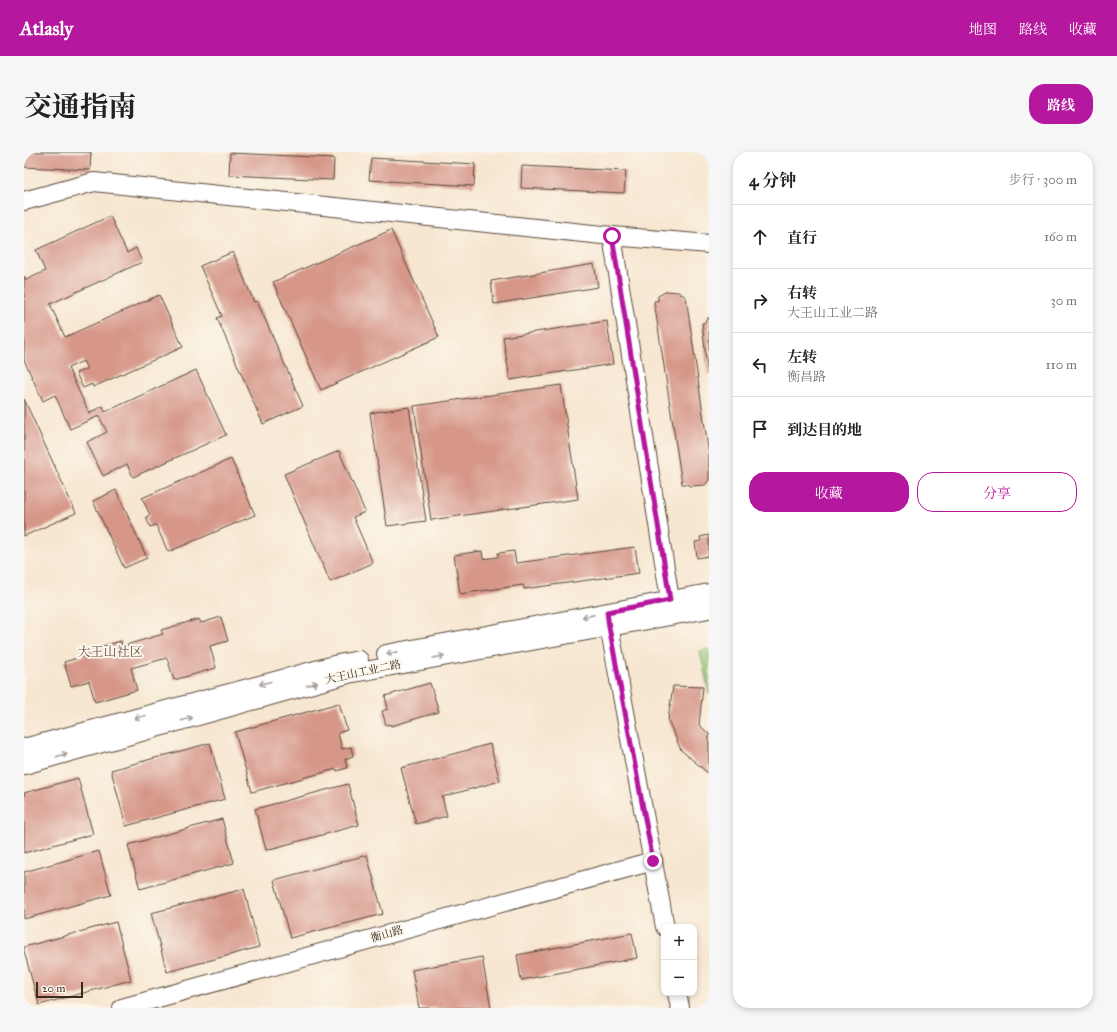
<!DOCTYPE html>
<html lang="zh">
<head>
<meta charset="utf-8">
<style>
  :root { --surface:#fff; --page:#f6f6f6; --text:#222; --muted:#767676; --line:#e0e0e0; --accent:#b5179e }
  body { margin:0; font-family:"IM FELL Great Primer","Noto Serif SC",serif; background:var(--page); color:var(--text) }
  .controls { position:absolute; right:12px; bottom:12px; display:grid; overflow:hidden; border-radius:8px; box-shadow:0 2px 6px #0003 }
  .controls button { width:36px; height:36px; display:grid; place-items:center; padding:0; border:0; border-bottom:1px solid var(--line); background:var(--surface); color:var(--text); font:20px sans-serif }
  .scale { position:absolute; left:12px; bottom:10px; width:47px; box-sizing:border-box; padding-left:4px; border:2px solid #3b2a1e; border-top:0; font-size:11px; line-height:14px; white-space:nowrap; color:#3b2a1e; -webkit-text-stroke:3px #fbf7ec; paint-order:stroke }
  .stop { position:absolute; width:12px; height:12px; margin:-9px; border:3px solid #b5179e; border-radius:50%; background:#fff }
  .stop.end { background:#b5179e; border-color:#fff; box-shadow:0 1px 4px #0008 }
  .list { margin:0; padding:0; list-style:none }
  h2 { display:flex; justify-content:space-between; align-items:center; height:52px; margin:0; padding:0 16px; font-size:17px }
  h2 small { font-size:13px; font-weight:400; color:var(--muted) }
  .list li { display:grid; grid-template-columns:26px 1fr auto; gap:12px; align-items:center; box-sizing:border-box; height:64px; padding:0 16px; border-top:1px solid var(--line) }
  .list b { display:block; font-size:15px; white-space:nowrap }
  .list p { margin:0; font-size:13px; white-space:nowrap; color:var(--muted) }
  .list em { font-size:13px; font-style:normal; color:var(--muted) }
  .actions { display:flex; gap:8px; padding:12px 16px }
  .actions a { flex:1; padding:9px 0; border:1px solid var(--accent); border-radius:16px; text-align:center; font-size:14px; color:var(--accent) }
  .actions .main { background:var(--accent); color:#fff }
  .icon { flex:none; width:22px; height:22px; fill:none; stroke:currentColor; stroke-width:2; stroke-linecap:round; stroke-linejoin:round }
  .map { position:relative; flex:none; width:685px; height:856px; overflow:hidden; border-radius:16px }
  header { display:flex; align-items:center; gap:24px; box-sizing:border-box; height:56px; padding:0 20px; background:var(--accent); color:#fff }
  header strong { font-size:19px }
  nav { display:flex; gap:22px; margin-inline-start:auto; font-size:14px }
  .intro { display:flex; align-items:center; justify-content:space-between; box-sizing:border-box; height:96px; padding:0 24px }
  h1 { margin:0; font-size:28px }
  .button { padding:10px 18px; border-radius:16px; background:var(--accent); color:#fff; font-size:14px; font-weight:700 }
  main { display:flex; gap:24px; padding:0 24px }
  aside { flex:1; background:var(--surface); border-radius:16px; box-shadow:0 2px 6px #0003 }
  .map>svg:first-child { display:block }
  .green { fill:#97c979; stroke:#697a4c }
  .building { fill:#d69789 }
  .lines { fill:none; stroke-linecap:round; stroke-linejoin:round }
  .minor-casing { stroke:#574639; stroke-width:20 }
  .minor { stroke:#fff; stroke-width:18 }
  .oneway { stroke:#a79f9a }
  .route { stroke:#b5179e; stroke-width:5 }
  .labels { text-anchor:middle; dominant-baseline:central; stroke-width:4; stroke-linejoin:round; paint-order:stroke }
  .street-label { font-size:11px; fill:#3b2a1e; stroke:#fbf7ec }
  .quarter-label { font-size:13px; fill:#715043; stroke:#fbf7ec }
</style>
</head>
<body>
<header>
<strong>Atlasly</strong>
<nav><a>地图</a><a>路线</a><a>收藏</a></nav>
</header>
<div class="intro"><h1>交通指南</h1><a class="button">路线</a></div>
<main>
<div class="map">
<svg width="685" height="856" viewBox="0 0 685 856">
  <rect width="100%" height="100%" fill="#fbf7ec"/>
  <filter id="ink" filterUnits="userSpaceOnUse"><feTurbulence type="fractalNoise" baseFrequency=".025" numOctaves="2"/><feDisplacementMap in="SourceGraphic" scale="8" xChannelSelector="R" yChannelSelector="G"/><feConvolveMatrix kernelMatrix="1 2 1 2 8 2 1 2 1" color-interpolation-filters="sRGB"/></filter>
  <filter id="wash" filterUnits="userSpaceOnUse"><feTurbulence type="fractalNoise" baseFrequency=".012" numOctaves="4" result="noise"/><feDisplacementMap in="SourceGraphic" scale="16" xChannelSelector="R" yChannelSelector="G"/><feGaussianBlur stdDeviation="0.9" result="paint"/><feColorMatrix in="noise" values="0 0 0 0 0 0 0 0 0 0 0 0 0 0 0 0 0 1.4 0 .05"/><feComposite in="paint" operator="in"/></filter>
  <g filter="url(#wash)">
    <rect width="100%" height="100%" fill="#f7e6d0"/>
    <!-- green -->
    <path class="green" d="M 685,497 L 685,542 L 676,499 Z"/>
    <g id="blocks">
      <!-- building -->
      <g class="building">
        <path d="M 0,0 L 67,0 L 66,18 L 0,15 Z"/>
        <path d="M 206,1 L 310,6 L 309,28 L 205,23 Z"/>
        <path d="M 347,6 L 451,12 L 450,34 L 345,28 Z"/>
        <path d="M 498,14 L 602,19 L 600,41 L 497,36 Z"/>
        <path d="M 86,64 L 103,101 L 112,96 L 118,110 L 26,152 L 41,185 L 135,143 L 159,195 L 69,235 L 68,232 L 59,236 L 52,221 L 63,217 L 59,209 L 44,216 L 65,261 L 79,254 L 81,260 L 172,218 L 202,283 L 109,325 L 103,312 L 79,324 L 63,290 L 83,280 L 75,264 L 46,277 L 31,243 L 19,249 L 0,208 L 0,124 L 2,128 L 21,119 L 12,98 Z"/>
        <path d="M 367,78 L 415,185 L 297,238 L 249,130 Z"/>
        <path d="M 209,100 L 230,150 L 233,149 L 279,254 L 239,272 L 193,166 L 198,164 L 176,114 Z"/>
        <path d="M 570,112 L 574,135 L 470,152 L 467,129 Z"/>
        <path d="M 643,139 L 654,140 L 662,145 L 685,303 L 685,328 L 681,333 L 666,334 L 662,332 L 658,332 L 630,149 L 634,149 L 634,144 Z"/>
        <path d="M 685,165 L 685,224 L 684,224 L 678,171 L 680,171 Z"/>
        <path d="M 583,169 L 589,212 L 486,228 L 479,185 Z"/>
        <path d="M 537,233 L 554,347 L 407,368 L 390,254 Z"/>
        <path d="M 0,247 L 52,361 L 0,384 Z"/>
        <path d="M 385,255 L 402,369 L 363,374 L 346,261 Z"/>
        <path d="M 315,299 L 341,360 L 329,365 L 349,411 L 306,430 L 260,322 Z"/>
        <path d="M 207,307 L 231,363 L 144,400 L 132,373 L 126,375 L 122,365 L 126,363 L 118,346 Z"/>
        <path d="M 92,338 L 123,406 L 100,416 L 69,349 Z"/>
        <path d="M 685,383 L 685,404 L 673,406 L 671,390 L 677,389 L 676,385 Z"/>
        <path d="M 611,395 L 615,421 L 500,437 L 499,433 L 436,442 L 430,403 L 458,399 L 459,407 L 474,405 L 474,401 L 490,399 L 492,411 Z"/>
        <path d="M 197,465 L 204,489 L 186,494 L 192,516 L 150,528 L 143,506 L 107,516 L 113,538 L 71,550 L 65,529 L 47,534 L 40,510 L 60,504 L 59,500 L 97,489 L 98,494 L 119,488 L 139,482 L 137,478 L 175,467 L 177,471 Z"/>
        <path d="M 406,531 L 415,560 L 367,574 L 366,572 L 362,573 L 358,559 L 364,557 L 361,544 Z"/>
        <path d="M 649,534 L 679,535 L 675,573 L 685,582 L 685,622 L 657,598 L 644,568 Z"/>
        <path d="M 315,551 L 323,578 L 314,581 L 318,597 L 327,595 L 329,604 L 321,607 L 323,616 L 313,619 L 312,617 L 228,640 L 211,580 Z"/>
        <path d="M 186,591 L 201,647 L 102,674 L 87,618 Z"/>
        <path d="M 466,592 L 476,629 L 418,645 L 423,664 L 392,672 L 377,616 Z"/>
        <path d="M 54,626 L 69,682 L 0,701 L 0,641 Z"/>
        <path d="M 324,632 L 335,673 L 242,698 L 231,657 Z"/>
        <path d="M 198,667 L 210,711 L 116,737 L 104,693 Z"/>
        <path d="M 75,699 L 87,743 L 0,767 L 0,720 Z"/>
        <path d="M 343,703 L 359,762 L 266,786 L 250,728 Z"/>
        <path d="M 220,737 L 235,795 L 143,820 L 127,761 Z"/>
        <path d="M 92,770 L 107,828 L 15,853 L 0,799 L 0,795 Z"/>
        <path d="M 608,781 L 613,806 L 497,828 L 493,803 Z"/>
        <path d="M 458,805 L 467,856 L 395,856 L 388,818 Z"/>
      </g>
    </g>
  </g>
  <g filter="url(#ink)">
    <use href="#blocks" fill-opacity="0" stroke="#574639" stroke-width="1"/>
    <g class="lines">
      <defs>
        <g id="minor">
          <path d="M 0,49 L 70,30 L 588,84 L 685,92"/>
          <path d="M 588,84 L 648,460"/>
          <path d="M 583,463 L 641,775"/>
          <path d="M 362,502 L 685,441"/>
          <path d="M 0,596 L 314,512 L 335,508"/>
          <path d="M 0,613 L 324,522 L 685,457"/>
          <path d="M 653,841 L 656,856"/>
          <path d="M 98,856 L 629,709"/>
        </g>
      </defs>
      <!-- minor casing -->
      <use href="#minor" class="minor-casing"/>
      <!-- minor -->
      <use href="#minor" class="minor"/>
    </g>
    <!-- one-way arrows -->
    <defs><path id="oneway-shaft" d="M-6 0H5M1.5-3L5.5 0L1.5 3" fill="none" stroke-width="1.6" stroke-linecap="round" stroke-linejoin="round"/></defs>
    <g class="oneway">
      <use href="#oneway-shaft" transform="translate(564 464) rotate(169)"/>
      <use href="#oneway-shaft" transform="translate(368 501) rotate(169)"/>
      <use href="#oneway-shaft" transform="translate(415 505) rotate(-10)"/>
      <use href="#oneway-shaft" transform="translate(241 531) rotate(165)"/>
      <use href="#oneway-shaft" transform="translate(288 532) rotate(-16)"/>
      <use href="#oneway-shaft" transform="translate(116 565) rotate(165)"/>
      <use href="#oneway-shaft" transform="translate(163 567) rotate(-16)"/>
      <use href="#oneway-shaft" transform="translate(38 603) rotate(-16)"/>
    </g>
  </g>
  <g class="lines" filter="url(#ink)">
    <!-- route -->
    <path class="route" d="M 588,84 L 646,448 L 583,460 L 585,475 L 629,709"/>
  </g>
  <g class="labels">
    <!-- street labels -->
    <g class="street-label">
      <text transform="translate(339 520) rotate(-12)">大王山工业二路</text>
      <text transform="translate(363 782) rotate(-16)">衡山路</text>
    </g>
    <!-- quarter labels -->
    <g class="quarter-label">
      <text x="86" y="500">大王山社区</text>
    </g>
  </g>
</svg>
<div class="controls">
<button>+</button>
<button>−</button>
</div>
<div class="scale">20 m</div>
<div class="stop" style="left:588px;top:84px"></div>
<div class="stop end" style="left:629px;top:709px"></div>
</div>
<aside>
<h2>4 分钟<small>步行 · 300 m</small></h2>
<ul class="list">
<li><svg class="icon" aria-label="ahead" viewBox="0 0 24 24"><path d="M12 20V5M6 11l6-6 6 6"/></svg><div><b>直行</b></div><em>160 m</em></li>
<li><svg class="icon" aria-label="right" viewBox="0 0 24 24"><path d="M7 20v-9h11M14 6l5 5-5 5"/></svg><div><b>右转</b><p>大王山工业二路</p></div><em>30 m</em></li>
<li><svg class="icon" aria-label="left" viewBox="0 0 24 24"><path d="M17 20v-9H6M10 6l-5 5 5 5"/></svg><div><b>左转</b><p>衡昌路</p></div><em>110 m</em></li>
<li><svg class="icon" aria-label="arrive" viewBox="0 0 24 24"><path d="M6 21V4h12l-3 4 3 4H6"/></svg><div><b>到达目的地</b></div></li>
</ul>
<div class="actions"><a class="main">收藏</a><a>分享</a></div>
</aside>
</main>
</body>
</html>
